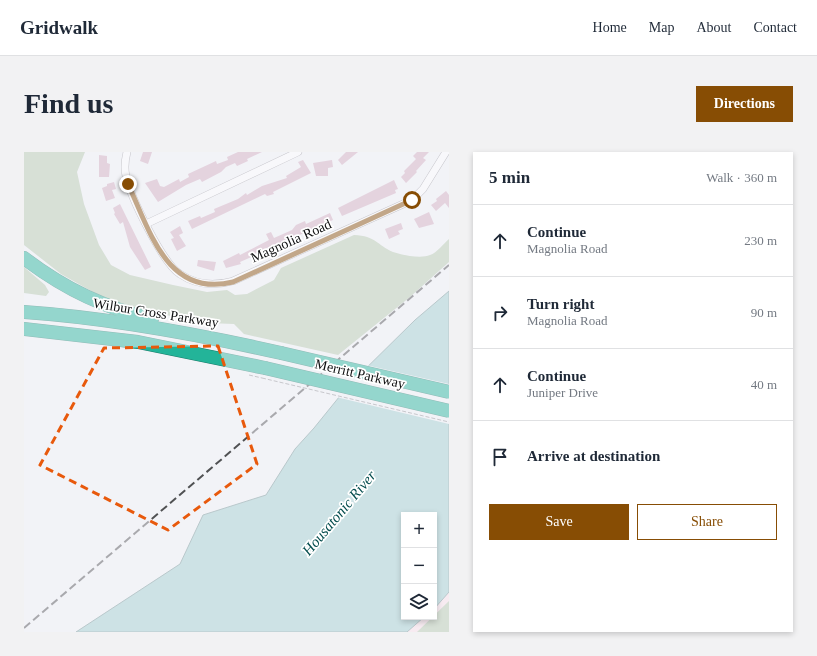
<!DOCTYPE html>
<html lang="en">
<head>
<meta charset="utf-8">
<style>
  :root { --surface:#fff; --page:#f2f2f3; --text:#1f2937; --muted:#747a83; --line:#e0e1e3; --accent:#874d04 }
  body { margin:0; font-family:"Times New Roman",serif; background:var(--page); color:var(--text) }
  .controls { position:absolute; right:12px; bottom:12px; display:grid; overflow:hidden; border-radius:0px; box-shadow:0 2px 6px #0003 }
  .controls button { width:36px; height:36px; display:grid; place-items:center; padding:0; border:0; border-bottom:1px solid var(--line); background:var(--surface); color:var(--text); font:20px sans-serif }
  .stop { position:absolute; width:12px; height:12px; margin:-9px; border:3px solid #874d04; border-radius:50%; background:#fff }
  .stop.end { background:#874d04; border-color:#fff; box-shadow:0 1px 4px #0008 }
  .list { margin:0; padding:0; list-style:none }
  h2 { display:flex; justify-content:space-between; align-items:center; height:52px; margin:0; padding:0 16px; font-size:17px }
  h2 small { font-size:13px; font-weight:400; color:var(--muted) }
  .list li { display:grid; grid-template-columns:26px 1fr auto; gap:12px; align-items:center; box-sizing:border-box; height:72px; padding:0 16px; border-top:1px solid var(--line) }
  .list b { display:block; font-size:15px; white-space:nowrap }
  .list p { margin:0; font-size:13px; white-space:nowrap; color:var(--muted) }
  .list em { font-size:13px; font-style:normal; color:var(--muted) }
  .actions { display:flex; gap:8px; padding:12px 16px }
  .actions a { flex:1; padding:9px 0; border:1px solid var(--accent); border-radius:0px; text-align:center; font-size:14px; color:var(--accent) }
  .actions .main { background:var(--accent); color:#fff }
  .icon { flex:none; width:22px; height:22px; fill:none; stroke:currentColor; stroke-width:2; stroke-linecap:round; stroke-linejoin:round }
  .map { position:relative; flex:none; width:425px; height:480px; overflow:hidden; border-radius:0px }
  header { display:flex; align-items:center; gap:24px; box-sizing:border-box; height:56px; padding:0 20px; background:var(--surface); border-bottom:1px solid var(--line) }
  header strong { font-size:19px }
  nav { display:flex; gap:22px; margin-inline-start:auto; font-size:14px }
  .intro { display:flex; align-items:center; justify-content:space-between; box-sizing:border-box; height:96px; padding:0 24px }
  h1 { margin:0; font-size:28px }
  .button { padding:10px 18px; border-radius:0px; background:var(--accent); color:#fff; font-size:14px; font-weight:700 }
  main { display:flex; gap:24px; padding:0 24px }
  aside { flex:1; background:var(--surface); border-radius:0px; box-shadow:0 2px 6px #0003 }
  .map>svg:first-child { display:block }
  .industrial { fill:#fce2e8 }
  .green { fill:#b5c9ad }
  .water { fill:#9fcece; stroke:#749595 }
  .pier { fill:#f2f3f7 }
  .building { fill:#d3adbf }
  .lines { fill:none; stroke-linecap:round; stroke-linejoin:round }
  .minor-casing { stroke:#939397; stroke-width:8 }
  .motorway-casing { stroke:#1c7a69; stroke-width:14 }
  .path { stroke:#939496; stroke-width:1; stroke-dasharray:4 2; stroke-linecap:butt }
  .minor { stroke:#fff; stroke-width:7 }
  .motorway { stroke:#23b499; stroke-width:13 }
  .rail { stroke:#505153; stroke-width:2; stroke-dasharray:8 4; stroke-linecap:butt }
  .motorway-bridge-casing { stroke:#1c7a69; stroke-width:14; stroke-linecap:butt }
  .path-bridge { stroke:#939496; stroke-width:1; stroke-dasharray:4 2; stroke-linecap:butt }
  .motorway-bridge { stroke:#23b499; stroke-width:13 }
  .route { stroke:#874d04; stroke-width:5 }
  .marked { fill:none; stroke:#e8590c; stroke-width:3; stroke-dasharray:8 5; stroke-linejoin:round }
  .labels { text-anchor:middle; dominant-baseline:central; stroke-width:3.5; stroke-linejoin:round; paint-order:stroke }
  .street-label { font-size:14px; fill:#0e0f10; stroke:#fff }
  .water-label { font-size:15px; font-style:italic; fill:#044d4e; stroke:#fff }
</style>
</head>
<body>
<header>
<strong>Gridwalk</strong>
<nav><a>Home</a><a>Map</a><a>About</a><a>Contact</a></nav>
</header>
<div class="intro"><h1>Find us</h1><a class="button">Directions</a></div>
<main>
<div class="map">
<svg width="425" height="480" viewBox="0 0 425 480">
  <rect width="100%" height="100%" fill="#f2f3f7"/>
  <!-- industrial -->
  <path class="industrial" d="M 425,440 L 425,480 L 383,480 L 400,465 L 410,465 L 410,457 Z"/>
  <!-- green -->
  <g class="green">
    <path d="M 0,0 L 61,0 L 53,20 L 60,52 L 75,93 L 87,113 L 106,123 L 149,133 L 183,140 L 203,138 L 211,143 L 223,142 L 250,128 L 257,116 L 330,83 C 352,84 353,93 369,100 C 378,103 397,107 406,103 C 413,101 420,91 425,87 L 425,110 L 386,145 L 314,203 L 220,182 L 210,172 L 184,171 L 105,156 L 69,140 L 37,122 L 0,93 Z"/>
    <path d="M 0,115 L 21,133 L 25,140 L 22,144 L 0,141 Z"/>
    <path d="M 425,449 L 425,480 L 393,480 Z"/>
  </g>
  <!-- water -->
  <path class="water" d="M 425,139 L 425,440 L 410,457 L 410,363 L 380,363 L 380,465 L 400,465 L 383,480 L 52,480 L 156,412 L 179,363 L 242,343 L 271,297 L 290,276 L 324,234 L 391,168 Z"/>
  <!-- pier -->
  <path class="pier" d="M 342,213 L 425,232 L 425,272 L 312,245 Z"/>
  <!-- building -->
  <g class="building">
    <path d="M 119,0 L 128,0 L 124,12 L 116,9 Z"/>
    <path d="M 214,0 L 238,0 L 223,7 L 224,9 L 213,14 L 211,11 L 202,15 L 197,20 L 178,30 L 176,27 L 162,33 L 134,50 L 121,31 L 133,27 L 136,34 L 140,35 L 155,27 L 156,30 L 165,25 L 164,22 L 192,9 L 193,12 L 204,8 L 203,5 Z"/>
    <path d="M 322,0 L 334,0 L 318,13 L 314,8 Z"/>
    <path d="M 393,0 L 405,0 L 399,6 L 402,8 L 392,19 L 393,20 L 382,31 L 377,25 L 381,21 L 380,19 L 392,7 L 389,4 Z"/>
    <path d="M 75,3 L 83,4 L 83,11 L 86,12 L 85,25 L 75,25 Z"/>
    <path d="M 279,8 L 287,21 L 249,40 L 250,42 L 243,44 L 241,42 L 168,77 L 164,69 L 176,64 L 177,66 L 191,60 L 190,57 L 214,47 L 222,41 L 223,43 L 238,34 L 263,26 L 262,24 L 277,15 L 274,10 Z"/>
    <path d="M 308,8 L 309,15 L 304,16 L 304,24 L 292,24 L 289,11 Z"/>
    <path d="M 370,28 L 374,37 L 371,38 L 372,41 L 318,64 L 314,56 Z"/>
    <path d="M 90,30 L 92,37 L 88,38 L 91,46 L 82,49 L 78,36 L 83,34 L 83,32 Z"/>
    <path d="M 422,39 L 425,43 L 425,56 L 421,51 L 412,59 L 407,53 L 413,49 L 412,47 Z"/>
    <path d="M 96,52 L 127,115 L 121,118 L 106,95 L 99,70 L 96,72 L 90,62 L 91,61 L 89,56 Z"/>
    <path d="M 405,60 L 410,72 L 395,76 L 390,67 Z"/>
    <path d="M 306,61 L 309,68 L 253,93 L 253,92 L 240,97 L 241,99 L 216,110 L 217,112 L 202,116 L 199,109 L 215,101 L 216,103 L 245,88 L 242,82 L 247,80 L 250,86 L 268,78 L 272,73 L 281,69 L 282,72 Z"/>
    <path d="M 377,71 L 379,77 L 374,79 L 376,82 L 365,87 L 361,77 Z"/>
    <path d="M 156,74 L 159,81 L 155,83 L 162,94 L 153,99 L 147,87 L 150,86 L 146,80 Z"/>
    <path d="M 174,108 L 192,110 L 190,119 L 173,114 Z"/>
  </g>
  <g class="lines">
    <defs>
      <g id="minor">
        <path d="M 103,0 C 101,8 100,16 102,24 C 106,44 139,112 156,122 C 172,133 191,134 209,129 L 388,48 L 399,37 L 422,0"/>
        <path d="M 122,72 L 274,0"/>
      </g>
      <g id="motorway">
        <path d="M 0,106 C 39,136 79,156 128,167"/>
        <path d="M 0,160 C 87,166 173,182 257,201"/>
        <path d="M 0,177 L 114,190 L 241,216"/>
      </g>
    </defs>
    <!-- minor casing -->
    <use href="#minor" class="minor-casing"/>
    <!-- motorway casing -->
    <use href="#motorway" class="motorway-casing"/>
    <!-- path -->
    <path class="path" d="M 225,223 L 238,226"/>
    <!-- minor -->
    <use href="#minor" class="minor"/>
    <!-- motorway -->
    <use href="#motorway" class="motorway"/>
    <!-- rail -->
    <path class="rail" d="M 0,476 L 425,113"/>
    <defs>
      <g id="motorway-bridge">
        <path d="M 257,201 L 425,240"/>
        <path d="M 241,216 L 425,259"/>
      </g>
    </defs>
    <!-- motorway-bridge casing -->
    <use href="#motorway-bridge" class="motorway-bridge-casing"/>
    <!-- path-bridge -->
    <path class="path-bridge" d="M 238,226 L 425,270"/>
    <!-- motorway-bridge -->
    <use href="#motorway-bridge" class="motorway-bridge"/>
  </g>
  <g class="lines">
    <!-- route -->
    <path class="route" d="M 104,32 C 126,79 143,146 209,130 L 388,48"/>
  </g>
  <!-- marked area -->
  <path d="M0 0H425V480H0ZM 194,194 L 233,312 L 144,378 L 16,313 L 80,196 Z" fill="#f2f3f7" fill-opacity=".55" fill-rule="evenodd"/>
  <path class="marked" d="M 194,194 L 233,312 L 144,378 L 16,313 L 80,196 Z"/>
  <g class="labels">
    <!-- street labels -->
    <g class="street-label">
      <text transform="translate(267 89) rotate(-24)">Magnolia Road</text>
      <text transform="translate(132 161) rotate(9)">Wilbur Cross Parkway</text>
      <text transform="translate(336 222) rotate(13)">Merritt Parkway</text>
    </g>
    <!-- water labels -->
    <g class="water-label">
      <text transform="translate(315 361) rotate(-50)">Housatonic River</text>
    </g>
  </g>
</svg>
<div class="controls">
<button>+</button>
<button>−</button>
<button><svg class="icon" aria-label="layers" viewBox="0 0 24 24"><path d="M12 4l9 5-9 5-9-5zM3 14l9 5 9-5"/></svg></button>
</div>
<div class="stop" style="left:388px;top:48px"></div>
<div class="stop end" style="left:104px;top:32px"></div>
</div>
<aside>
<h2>5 min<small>Walk · 360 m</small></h2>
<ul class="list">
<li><svg class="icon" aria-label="ahead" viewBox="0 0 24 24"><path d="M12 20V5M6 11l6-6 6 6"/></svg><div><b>Continue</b><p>Magnolia Road</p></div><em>230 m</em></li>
<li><svg class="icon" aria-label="right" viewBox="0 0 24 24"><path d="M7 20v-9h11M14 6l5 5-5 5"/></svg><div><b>Turn right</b><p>Magnolia Road</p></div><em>90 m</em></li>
<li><svg class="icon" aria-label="ahead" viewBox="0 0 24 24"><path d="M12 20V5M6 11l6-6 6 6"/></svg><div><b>Continue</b><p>Juniper Drive</p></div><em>40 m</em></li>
<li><svg class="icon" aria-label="arrive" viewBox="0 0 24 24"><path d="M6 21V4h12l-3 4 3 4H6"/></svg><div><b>Arrive at destination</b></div></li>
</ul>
<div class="actions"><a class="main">Save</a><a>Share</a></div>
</aside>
</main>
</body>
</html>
